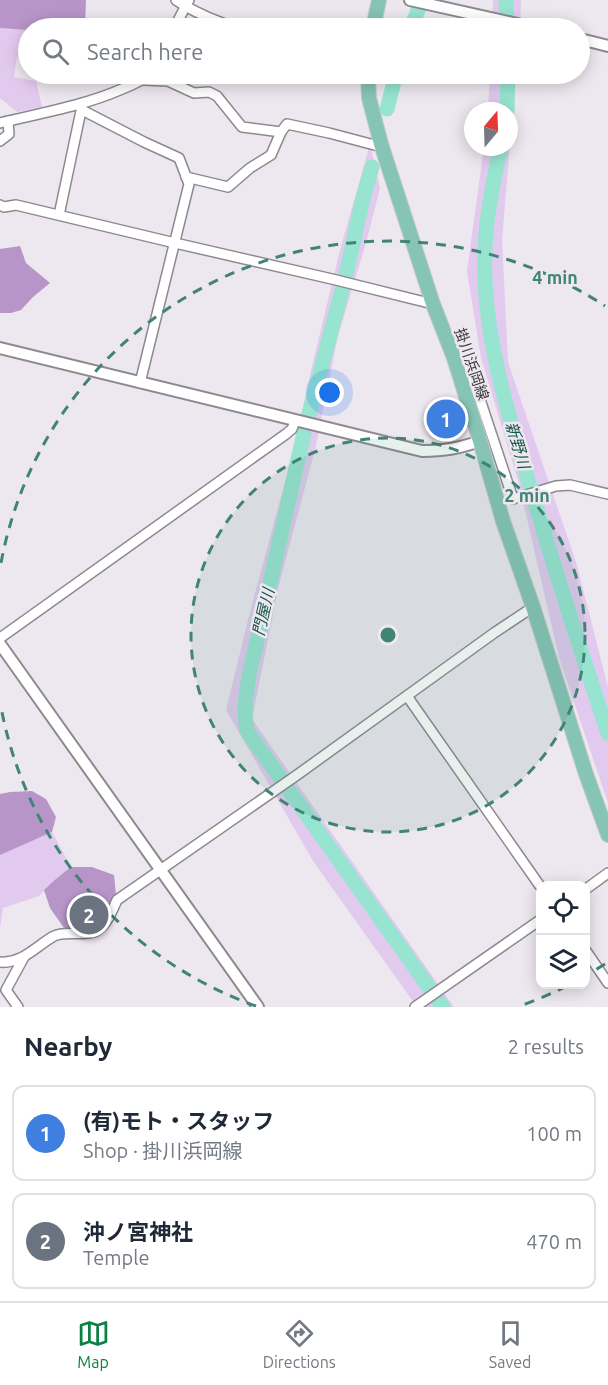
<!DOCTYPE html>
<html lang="en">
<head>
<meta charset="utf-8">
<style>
  :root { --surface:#fff; --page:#f6f6f7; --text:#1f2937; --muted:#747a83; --line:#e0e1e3; --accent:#0b8043 }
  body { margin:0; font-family:Ubuntu,"Noto Sans JP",sans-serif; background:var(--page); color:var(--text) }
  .controls { position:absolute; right:18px; bottom:18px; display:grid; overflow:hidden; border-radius:12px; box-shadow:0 3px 15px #0003 }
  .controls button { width:54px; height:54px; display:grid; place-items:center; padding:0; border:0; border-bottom:2px solid var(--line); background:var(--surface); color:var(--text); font:30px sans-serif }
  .compass { position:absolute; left:464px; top:102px; width:54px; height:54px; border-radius:50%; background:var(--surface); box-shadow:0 3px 15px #0003; rotate:19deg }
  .you { position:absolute; left:330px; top:393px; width:21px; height:21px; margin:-15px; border:4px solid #fff; border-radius:50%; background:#1a73e8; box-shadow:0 0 0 9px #1a73e833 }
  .badge { display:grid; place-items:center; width:39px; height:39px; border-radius:50%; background:var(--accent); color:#fff; font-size:20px; font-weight:700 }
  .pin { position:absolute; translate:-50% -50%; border:3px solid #fff; box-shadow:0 2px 6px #0006 }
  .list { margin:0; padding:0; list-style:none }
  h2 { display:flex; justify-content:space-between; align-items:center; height:78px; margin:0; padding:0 24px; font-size:26px }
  h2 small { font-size:20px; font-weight:400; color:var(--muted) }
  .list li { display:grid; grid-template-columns:39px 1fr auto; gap:18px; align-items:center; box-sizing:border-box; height:96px; margin:0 12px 12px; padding:0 12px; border:2px solid var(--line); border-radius:12px }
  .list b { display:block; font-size:22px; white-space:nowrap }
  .list p { margin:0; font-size:20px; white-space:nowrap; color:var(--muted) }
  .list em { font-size:20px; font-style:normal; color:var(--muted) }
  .icon { flex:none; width:33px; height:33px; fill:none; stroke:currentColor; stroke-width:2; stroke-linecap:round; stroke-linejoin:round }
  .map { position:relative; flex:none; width:608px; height:1007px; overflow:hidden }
  .search { position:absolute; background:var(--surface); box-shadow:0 3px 15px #0003; left:18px; right:18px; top:18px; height:66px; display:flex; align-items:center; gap:15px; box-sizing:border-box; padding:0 21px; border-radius:33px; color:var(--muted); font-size:22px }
  .sheet { height:294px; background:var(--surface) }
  nav { display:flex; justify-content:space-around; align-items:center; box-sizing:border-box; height:84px; border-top:2px solid var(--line); background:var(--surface); font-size:16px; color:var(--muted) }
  nav a { display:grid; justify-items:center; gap:3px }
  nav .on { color:var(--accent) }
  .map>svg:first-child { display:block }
  .green { fill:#e2caee }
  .forest { fill:#b795c8 }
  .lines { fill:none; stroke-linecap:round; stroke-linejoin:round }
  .river { stroke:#97e4d1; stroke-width:15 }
  .minor-casing { stroke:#8d898f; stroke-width:12 }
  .tertiary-casing { stroke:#8d898f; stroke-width:14 }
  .primary-casing { stroke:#c8c8c8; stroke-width:16 }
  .minor { stroke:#fff; stroke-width:9 }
  .tertiary { stroke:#fff; stroke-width:10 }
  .primary { stroke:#86c4b6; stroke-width:14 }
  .ring { fill:none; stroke:#418374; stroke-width:3; stroke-dasharray:10 8 }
  .labels { text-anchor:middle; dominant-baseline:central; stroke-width:5; stroke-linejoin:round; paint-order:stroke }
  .street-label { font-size:15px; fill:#3b393c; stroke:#ede8ef }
  .water-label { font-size:16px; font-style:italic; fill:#18584b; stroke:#ede8ef }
  .centre { fill:#418374; stroke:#ede8ef; stroke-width:3 }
  .ring-label { font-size:18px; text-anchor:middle; font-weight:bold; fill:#418374; stroke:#ede8ef; stroke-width:5; stroke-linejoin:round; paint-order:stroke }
</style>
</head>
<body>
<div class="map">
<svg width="608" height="1007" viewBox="0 0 608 1007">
  <rect width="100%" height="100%" fill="#ede8ef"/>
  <!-- green -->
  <g class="green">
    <path d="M 493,0 L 521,0 L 520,28 L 492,28 Z"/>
    <path d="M 0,28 L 28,29 L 28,57 L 17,57 L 14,77 L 36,81 L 42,107 L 17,112 L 0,98 Z"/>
    <path d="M 490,74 L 516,74 L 502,240 L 508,362 L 576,562 L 608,687 L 608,803 L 559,658 L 519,484 L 481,358 L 467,271 L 484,147 L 509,147 L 509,111 L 488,111 Z"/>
    <path d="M 370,144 L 380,188 L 366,243 L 338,336 L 315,450 L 279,585 L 252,719 L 454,1007 L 417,1007 L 313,861 L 226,710 L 251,608 L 292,456 L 311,371 L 340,250 Z"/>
    <path d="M 52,832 L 71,867 L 57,878 L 39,896 L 3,908 L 0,928 L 0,854 Z"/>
  </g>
  <!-- forest -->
  <g class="forest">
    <path d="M 0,0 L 86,0 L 85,28 L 28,28 L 28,30 L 0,28 Z"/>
    <path d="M 20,246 L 26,263 L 50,283 L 33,297 L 21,310 L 11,313 L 0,313 L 0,249 Z"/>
    <path d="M 32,791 L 46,799 L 56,817 L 52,832 L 0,855 L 0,794 L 10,792 Z"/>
    <path d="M 71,867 L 92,867 L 114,875 L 116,895 L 112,899 L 104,917 L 94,928 L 64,928 L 50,908 L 44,890 L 57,878 Z"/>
  </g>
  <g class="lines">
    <!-- river -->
    <g class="river">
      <path d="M 506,0 L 507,28"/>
      <path d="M 411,28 L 422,0"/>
      <path d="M 387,109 L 396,74"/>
      <path d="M 507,111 L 508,74"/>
      <path d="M 501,147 C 493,181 486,216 485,250 C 481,339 514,432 539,516 C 561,589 584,661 608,733"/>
      <path d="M 372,167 L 363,198 L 345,279 L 304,433 L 250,671 C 246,694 243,708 247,731 L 443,1007"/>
    </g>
    <defs>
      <g id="minor">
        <path d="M 176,0 C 195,13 215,21 237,28"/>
        <path d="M 174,28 L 189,0"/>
        <path d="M 143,80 L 168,81 L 194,93 L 209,92 L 217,96 L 242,127 L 281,132"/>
        <path d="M 82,110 L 144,142 L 179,158 L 189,184 L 140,383"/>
        <path d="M 0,123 C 41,113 83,106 122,89 C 132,85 142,81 150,74"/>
        <path d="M 0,141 L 9,134 L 8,121"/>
        <path d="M 186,177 L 228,187 L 250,168 L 271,155 L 281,132 L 287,124 L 329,133 L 382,147"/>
        <path d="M 0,205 L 4,207 L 16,205 L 175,243 L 332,279 L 433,304"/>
        <path d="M 59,215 L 82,106"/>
        <path d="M 454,358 L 466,357 L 513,499 L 556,486 L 570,485 L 608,494"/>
        <path d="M 0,638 L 286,434 L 292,429 L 295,421"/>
        <path d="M 407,696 L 540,886"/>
        <path d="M 586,889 L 608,873"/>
        <path d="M 586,951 L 608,983"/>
        <path d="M 0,962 C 22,964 36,946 54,936 C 66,930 83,937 96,931 C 107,925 112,911 117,900 L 297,775 L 494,633 L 533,607"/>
        <path d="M 18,1007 L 6,990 L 24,957"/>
        <path d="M 415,1007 L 540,920"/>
      </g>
      <g id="tertiary">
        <path d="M 410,0 L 535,28"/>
        <path d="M 580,39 L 608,46"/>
        <path d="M 0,348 L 422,451 C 445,451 460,448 480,441"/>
        <path d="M 0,644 L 258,1007"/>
      </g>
      <g id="primary">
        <path d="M 373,28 L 379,0"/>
        <path d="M 368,74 L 369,98 L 381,144 L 433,304 L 454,358 L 480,441 L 503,521 L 533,607 L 586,774 L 608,835"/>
      </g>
    </defs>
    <!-- minor casing -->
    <use href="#minor" class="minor-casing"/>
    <!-- tertiary casing -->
    <use href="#tertiary" class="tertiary-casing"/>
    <!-- primary casing -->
    <use href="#primary" class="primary-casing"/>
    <!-- minor -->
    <use href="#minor" class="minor"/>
    <!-- tertiary -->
    <use href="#tertiary" class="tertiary"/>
    <!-- primary -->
    <use href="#primary" class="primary"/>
  </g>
  <!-- distance rings -->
  <circle cx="388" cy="635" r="197" fill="#418374" fill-opacity=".12"/>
  <g class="ring">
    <circle cx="388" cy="635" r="197"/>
    <path d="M605 964A394 394 0 0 1 588 974M567 986A394 394 0 0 1 520 1006M256 1006A394 394 0 0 1 1 707M1 563A394 394 0 0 1 605 306"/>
  </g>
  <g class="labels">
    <!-- street labels -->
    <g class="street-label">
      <text transform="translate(472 364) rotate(71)">掛川浜岡線</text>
    </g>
    <!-- water labels -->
    <g class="water-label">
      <text transform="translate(518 445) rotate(73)">新野川</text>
      <text transform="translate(263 612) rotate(-77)">門屋川</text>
    </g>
  </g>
  <circle cx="388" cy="635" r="9" class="centre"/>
  <g class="ring-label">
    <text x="555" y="284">4 min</text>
    <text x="527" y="502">2 min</text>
  </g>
</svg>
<div class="controls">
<button><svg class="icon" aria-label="locate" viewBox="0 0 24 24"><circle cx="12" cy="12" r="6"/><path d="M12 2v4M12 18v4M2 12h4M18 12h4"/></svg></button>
<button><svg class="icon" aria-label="layers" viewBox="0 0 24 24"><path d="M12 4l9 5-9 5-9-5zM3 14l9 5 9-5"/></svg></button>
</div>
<svg class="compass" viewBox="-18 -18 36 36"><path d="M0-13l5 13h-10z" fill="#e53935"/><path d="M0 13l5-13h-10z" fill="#747a83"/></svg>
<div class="you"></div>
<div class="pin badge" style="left:446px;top:419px;background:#3f7fe0">1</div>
<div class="pin badge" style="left:89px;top:915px;background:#6b7280">2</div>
<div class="search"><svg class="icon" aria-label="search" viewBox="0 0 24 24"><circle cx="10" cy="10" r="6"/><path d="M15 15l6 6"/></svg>Search here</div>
</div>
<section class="sheet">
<h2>Nearby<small>2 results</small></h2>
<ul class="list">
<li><span class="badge" style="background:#3f7fe0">1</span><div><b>(有)モト・スタッフ</b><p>Shop · 掛川浜岡線</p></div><em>100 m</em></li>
<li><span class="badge" style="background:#6b7280">2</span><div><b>沖ノ宮神社</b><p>Temple</p></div><em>470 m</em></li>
</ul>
</section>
<nav>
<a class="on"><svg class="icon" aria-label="map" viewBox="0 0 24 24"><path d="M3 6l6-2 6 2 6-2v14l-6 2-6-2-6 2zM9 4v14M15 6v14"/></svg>Map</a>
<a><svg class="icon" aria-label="directions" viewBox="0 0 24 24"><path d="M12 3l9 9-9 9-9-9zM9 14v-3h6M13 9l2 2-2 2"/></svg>Directions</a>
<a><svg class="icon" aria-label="saved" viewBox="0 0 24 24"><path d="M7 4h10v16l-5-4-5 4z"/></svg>Saved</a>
</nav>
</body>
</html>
